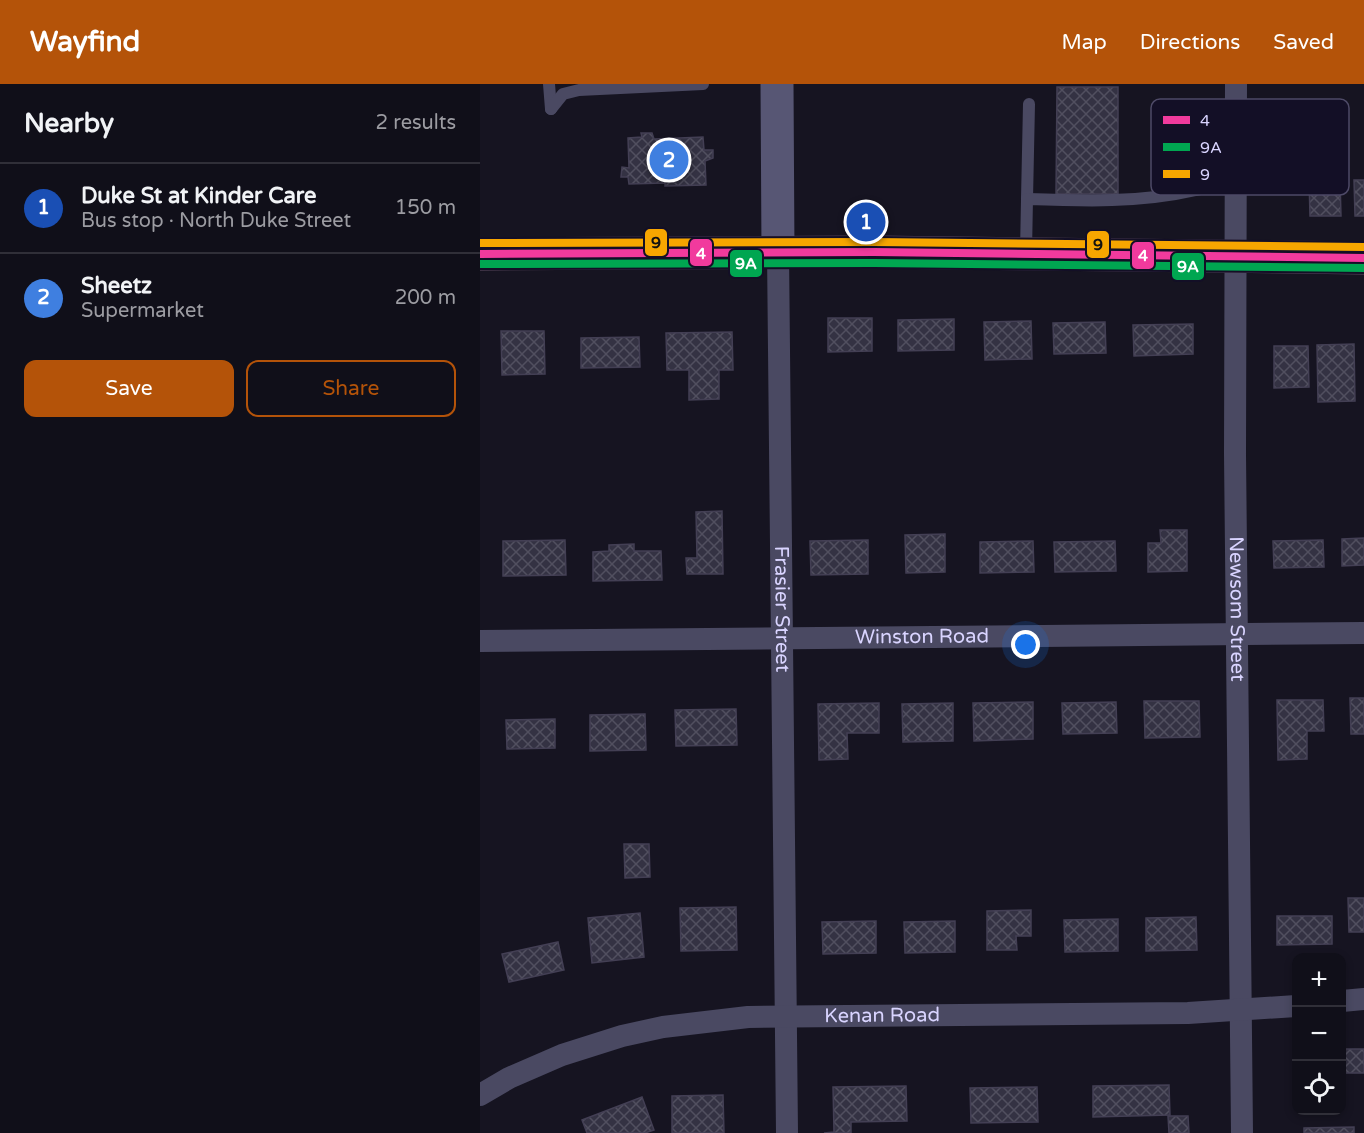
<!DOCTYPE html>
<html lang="en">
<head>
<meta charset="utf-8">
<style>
  :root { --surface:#100f19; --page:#1e1d26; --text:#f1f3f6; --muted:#9c9ca2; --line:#302f38; --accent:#b45309 }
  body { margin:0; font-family:"Varela Round",sans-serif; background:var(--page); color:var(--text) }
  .controls { position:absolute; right:18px; bottom:18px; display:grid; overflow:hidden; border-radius:12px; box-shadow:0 3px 9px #0003 }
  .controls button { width:54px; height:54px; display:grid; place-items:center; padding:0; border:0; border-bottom:2px solid var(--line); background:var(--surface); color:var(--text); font:30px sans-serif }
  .you { position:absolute; left:546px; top:561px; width:21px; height:21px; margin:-15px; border:4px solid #fff; border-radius:50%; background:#1a73e8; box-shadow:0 0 0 9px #1a73e833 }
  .badge { display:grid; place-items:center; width:39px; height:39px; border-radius:50%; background:var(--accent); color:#fff; font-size:20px; font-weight:700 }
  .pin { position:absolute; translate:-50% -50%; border:3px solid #fff; box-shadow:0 2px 6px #0006 }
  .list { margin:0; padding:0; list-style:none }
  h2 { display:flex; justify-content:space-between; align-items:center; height:78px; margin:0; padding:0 24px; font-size:26px }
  h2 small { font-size:20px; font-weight:400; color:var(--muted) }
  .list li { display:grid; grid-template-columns:39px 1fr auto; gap:18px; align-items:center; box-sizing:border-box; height:90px; padding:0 24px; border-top:2px solid var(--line) }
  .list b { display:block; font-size:22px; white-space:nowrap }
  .list p { margin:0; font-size:20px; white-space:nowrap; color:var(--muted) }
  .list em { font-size:20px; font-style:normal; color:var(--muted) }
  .actions { display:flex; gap:12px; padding:18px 24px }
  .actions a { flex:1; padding:14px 0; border:2px solid var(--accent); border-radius:12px; text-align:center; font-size:21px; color:var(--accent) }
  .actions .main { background:var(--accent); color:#fff }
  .icon { flex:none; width:33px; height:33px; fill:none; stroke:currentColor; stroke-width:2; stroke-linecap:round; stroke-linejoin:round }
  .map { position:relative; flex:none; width:884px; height:1049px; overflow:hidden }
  header { display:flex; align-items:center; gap:36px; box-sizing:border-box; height:84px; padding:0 30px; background:var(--accent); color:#fff }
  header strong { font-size:28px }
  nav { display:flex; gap:33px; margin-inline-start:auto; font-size:21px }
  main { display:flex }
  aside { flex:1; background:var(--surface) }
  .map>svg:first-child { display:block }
  .building { fill:url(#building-cross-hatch); stroke:#433f54; stroke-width:1.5 }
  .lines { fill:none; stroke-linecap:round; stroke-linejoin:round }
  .lane { stroke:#4a4962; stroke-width:12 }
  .street { stroke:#4a4962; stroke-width:22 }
  .secondary { stroke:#575674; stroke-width:33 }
  .highway { stroke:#67516a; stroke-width:33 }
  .bus-1-casing { stroke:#130f26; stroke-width:12 }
  .bus-2-casing { stroke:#130f26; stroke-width:12 }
  .bus-3-casing { stroke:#130f26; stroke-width:12 }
  .bus-1 { stroke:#f13a9d; stroke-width:8 }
  .bus-2 { stroke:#00a651; stroke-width:8 }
  .bus-3 { stroke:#f7a600; stroke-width:8 }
  .labels { text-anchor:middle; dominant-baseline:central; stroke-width:6; stroke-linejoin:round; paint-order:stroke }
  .street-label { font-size:20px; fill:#d9d4ff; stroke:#130f26 }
  .key { fill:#130f26; stroke:#4e4a67; stroke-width:1.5 }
  .key-label { font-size:16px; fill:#d9d4ff }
  .line-badge { stroke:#130f26; stroke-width:2 }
  .badge-label { font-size:16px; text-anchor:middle; font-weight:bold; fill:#fff }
  .pale-badge-label { font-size:16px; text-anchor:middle; font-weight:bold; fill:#111 }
</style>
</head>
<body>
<header>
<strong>Wayfind</strong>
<nav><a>Map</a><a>Directions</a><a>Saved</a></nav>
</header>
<main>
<aside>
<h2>Nearby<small>2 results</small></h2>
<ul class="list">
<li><span class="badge" style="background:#1a4fb4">1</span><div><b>Duke St at Kinder Care</b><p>Bus stop · North Duke Street</p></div><em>150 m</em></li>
<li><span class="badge" style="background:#3f7fe0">2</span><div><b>Sheetz</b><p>Supermarket</p></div><em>200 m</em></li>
</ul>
<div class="actions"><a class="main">Save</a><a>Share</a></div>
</aside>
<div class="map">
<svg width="884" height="1049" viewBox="0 0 884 1049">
  <defs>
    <pattern id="building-cross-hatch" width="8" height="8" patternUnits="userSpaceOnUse" patternTransform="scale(1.5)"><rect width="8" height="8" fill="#343243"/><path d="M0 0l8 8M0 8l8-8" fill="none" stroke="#514f5f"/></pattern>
  </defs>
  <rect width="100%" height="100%" fill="#161421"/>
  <!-- building -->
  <g class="building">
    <path d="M 577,3 L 638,3 L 638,110 L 576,110 Z"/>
    <path d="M 161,49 L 172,49 L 174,55 L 223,53 L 224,66 L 233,66 L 233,74 L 225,77 L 226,101 L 185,102 L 185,99 L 149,100 L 148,93 L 141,93 L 142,83 L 149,84 L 148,54 L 162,53 Z"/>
    <path d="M 829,95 L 860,95 L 861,132 L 830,132 Z"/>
    <path d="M 874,96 L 884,96 L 884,132 L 875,132 Z"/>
    <path d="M 348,234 L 392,234 L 392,267 L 348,268 Z"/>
    <path d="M 474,235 L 474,266 L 418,267 L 418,236 Z"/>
    <path d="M 551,237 L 552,275 L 505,276 L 504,238 Z"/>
    <path d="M 625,238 L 626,269 L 574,270 L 573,239 Z"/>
    <path d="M 713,240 L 713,270 L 654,272 L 653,241 Z"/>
    <path d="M 21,247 L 64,247 L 65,290 L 22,291 Z"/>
    <path d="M 252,248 L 253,286 L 239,286 L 239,315 L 209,316 L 209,286 L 187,286 L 186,249 Z"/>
    <path d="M 159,253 L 160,283 L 101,284 L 101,254 Z"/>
    <path d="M 874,260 L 875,317 L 838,318 L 837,261 Z"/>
    <path d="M 794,262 L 828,262 L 829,303 L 794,304 Z"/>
    <path d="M 242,427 L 243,490 L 207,490 L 206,474 L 217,474 L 216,428 Z"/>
    <path d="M 680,446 L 707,446 L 707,487 L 668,488 L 668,459 L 681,459 Z"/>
    <path d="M 465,450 L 465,488 L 426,489 L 425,451 Z"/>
    <path d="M 884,454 L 884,481 L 862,482 L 862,455 Z"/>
    <path d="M 85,456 L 86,491 L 23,492 L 23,457 Z"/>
    <path d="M 388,456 L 388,490 L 331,491 L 330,457 Z"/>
    <path d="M 843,456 L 844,483 L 794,484 L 793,457 Z"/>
    <path d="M 553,457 L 554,488 L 500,489 L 500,458 Z"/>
    <path d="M 635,457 L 636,487 L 575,488 L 574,458 Z"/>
    <path d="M 154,460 L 154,467 L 181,467 L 182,496 L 113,497 L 113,468 L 129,467 L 129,461 Z"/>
    <path d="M 870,614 L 884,614 L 884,650 L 871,650 Z"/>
    <path d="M 797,616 L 843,616 L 844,647 L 827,647 L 827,675 L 798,676 Z"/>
    <path d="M 664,617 L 719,617 L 720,653 L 665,654 Z"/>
    <path d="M 553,618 L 553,655 L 494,657 L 493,619 Z"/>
    <path d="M 636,618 L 637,649 L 583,650 L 582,619 Z"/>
    <path d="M 399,619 L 399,649 L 367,649 L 368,675 L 339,676 L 338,620 Z"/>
    <path d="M 473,619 L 473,657 L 423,658 L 422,620 Z"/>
    <path d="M 256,625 L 257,661 L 196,662 L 195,626 Z"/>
    <path d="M 165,630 L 166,666 L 110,667 L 110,631 Z"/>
    <path d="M 75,635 L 75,664 L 27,665 L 26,636 Z"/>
    <path d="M 144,760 L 169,760 L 170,793 L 145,794 Z"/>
    <path d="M 868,814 L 884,814 L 884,848 L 869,848 Z"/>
    <path d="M 256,823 L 257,866 L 201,867 L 200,824 Z"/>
    <path d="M 551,826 L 551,852 L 536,852 L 537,866 L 507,866 L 507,827 Z"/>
    <path d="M 160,829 L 164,873 L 112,879 L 108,834 Z"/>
    <path d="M 797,832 L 852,832 L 852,860 L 797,861 Z"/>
    <path d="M 716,833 L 717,866 L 666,867 L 666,834 Z"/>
    <path d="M 638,835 L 638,867 L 585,868 L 584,836 Z"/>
    <path d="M 396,837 L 396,869 L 343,870 L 342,838 Z"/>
    <path d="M 475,837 L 475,868 L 425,869 L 424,838 Z"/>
    <path d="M 78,858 L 84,886 L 29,898 L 22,870 Z"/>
    <path d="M 862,965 L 884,965 L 884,989 L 863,989 L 863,999 Z"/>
    <path d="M 689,1001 L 690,1031 L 613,1033 L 613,1002 Z"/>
    <path d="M 426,1002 L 427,1037 L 371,1038 L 371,1049 L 344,1049 L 354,1048 L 353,1003 Z"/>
    <path d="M 557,1003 L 558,1038 L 491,1039 L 490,1004 Z"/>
    <path d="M 243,1011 L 244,1049 L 192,1049 L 192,1012 Z"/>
    <path d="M 162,1013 L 174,1046 L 165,1049 L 107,1049 L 102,1036 Z"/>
    <path d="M 688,1032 L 708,1032 L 709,1049 L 689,1049 Z"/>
    <path d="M 874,1043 L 874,1049 L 824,1049 L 824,1044 Z"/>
  </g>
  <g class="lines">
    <!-- lane -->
    <g class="lane">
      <path d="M 69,0 L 71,25"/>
      <path d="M 71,25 L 83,10 L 99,6 L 223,0"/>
      <path d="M 547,115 L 549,20"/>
      <path d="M 546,168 L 547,115 C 604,117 660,119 716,106 C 730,104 743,98 756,94"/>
    </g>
    <!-- street -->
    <g class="street">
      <path id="s1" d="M 756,0 L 755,370 L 762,1049"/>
      <path id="s2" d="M 298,168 L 307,1049"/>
      <path id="s3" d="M 0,557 L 884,549"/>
      <path d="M 862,917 L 884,915"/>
      <path id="s4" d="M 0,1011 L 29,994 L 82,971 L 142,952 L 183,943 L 268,933 L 708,929 L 816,922"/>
    </g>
    <!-- secondary -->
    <path class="secondary" d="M 297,0 L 298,168"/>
    <!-- highway -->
    <path class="highway" d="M 0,170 L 394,168 L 884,174"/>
    <defs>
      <path id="bus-1" d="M 0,170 L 394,168 L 884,174"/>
      <path id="bus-2" d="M 0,180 L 394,179 L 884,184"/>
      <path id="bus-3" d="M 0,159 L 394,158 L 884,163"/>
    </defs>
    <!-- bus-1 casing -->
    <use href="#bus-1" class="bus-1-casing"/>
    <!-- bus-2 casing -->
    <use href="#bus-2" class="bus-2-casing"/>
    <!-- bus-3 casing -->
    <use href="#bus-3" class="bus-3-casing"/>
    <!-- bus-1 -->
    <use href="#bus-1" class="bus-1"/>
    <!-- bus-2 -->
    <use href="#bus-2" class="bus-2"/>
    <!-- bus-3 -->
    <use href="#bus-3" class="bus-3"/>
  </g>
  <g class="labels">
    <!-- street labels -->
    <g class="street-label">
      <text stroke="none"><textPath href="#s2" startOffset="357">Frasier Street</textPath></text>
      <text stroke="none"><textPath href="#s1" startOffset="525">Newsom Street</textPath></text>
      <text stroke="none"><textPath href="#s3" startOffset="442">Winston Road</textPath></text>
      <text stroke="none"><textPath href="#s4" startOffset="416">Kenan Road</textPath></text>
    </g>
  </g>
  <!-- legend -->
  <rect x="671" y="15" width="198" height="96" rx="9" class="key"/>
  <rect x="683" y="32" width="27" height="8" fill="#f13a9d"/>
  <rect x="683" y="59" width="27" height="8" fill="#00a651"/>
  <rect x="683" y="86" width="27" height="8" fill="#f7a600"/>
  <g class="key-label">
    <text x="720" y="42">4</text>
    <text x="720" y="69">9A</text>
    <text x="720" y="96">9</text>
  </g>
  <g class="line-badge">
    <rect x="164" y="144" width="24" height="29" rx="6" fill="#f7a600"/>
    <rect x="606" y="146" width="24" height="29" rx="6" fill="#f7a600"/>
    <rect x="209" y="154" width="24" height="29" rx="6" fill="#f13a9d"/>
    <rect x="651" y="157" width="24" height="29" rx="6" fill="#f13a9d"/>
    <rect x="249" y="165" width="34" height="29" rx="6" fill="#00a651"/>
    <rect x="691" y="168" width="34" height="29" rx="6" fill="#00a651"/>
  </g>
  <g class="badge-label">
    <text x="221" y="175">4</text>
    <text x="663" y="177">4</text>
    <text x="266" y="185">9A</text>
    <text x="708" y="188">9A</text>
  </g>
  <g class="pale-badge-label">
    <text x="176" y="164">9</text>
    <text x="618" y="166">9</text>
  </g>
</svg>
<div class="controls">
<button>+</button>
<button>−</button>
<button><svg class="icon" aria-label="locate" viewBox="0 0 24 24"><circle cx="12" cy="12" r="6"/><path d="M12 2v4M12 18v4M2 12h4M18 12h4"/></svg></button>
</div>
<div class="you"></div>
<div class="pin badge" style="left:386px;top:138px;background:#1a4fb4">1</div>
<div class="pin badge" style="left:189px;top:76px;background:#3f7fe0">2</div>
</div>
</main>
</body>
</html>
